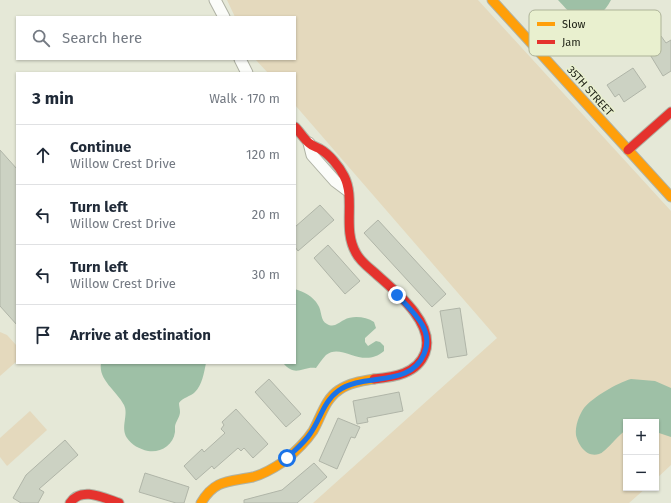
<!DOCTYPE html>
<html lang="en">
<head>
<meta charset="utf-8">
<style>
  :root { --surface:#fff; --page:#f6f6f7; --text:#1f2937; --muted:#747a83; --line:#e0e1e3 }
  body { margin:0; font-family:"Fira Sans",sans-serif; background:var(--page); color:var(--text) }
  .controls { position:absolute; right:12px; bottom:12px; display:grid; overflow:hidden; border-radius:0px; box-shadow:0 1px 3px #0004 }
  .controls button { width:36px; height:36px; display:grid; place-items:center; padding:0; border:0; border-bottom:1px solid var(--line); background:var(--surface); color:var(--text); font:20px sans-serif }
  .stop { position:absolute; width:12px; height:12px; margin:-9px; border:3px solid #1a73e8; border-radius:50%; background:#fff }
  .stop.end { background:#1a73e8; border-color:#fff; box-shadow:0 1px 4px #0008 }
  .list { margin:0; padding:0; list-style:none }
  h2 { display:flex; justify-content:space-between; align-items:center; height:52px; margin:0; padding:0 16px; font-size:17px }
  h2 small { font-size:13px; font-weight:400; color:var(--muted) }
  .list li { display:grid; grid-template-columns:26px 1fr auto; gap:12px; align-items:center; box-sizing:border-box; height:60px; padding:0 16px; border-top:1px solid var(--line) }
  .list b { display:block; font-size:15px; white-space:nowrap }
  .list p { margin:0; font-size:13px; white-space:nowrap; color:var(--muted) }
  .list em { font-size:13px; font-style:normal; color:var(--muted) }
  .icon { flex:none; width:22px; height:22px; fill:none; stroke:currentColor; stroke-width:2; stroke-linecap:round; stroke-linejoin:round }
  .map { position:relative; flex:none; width:671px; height:503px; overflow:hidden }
  .search { position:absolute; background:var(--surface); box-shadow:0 1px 3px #0004; left:16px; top:16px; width:280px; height:44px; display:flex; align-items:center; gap:10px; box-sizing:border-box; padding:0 14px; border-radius:0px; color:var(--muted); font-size:15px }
  .panel { position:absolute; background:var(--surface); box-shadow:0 1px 3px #0004; left:16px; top:72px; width:280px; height:292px; border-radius:0px }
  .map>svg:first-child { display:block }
  .green { fill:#e4d9bd }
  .water { fill:#9ec0a6 }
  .building { fill:#ccd2c3; stroke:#b0b5a8 }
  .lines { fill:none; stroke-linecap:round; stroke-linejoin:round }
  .street-casing { stroke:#afb2a4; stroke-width:13 }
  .slow-casing { stroke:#afb2a4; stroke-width:11 }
  .jam-casing { stroke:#afb2a4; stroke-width:11 }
  .street { stroke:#fbfcf9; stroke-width:11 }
  .slow { stroke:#ff9f0a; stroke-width:9 }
  .jam { stroke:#e5322d; stroke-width:9 }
  .route { stroke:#1a73e8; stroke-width:5 }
  .labels { text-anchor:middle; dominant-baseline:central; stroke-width:3; stroke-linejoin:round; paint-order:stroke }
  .street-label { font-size:11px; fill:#212418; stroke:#e9f0cf }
  .key { fill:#e9f0cf; stroke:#adb398; stroke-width:1 }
  .key-label { font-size:11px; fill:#212418 }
</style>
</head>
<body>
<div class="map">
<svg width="671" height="503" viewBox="0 0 671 503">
  <rect width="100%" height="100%" fill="#e5e8d7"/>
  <!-- green -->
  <g class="green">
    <path d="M 227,0 L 478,0 L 671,211 L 671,465 L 656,479 L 656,422 L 626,422 L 626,488 L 646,488 L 629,503 L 313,503 L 497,338 L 295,105 L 295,73 L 268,73 L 255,59 L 295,59 L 295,17 L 235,17 Z"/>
    <path d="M 0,332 L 7,335 L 17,346 L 17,361 L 0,376 Z"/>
    <path d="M 30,411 L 47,430 L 7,466 L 0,457 L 0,438 Z"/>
  </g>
  <!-- water -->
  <g class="water">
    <path d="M 558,0 L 611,0 C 608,6 604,11 599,15 C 597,18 592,22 588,23 C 579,25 564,6 558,0 Z"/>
    <path d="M 295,289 C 304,292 313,296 318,305 C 322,310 320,321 327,324 C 334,328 338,323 344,320 C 353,315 366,317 374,322 L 376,328 L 365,338 L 365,342 L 368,346 L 376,341 L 380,342 L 384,346 L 384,351 C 362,370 342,342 326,355 C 322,359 319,364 316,368 C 302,366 296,378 283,363 L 295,363 Z"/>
    <path d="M 101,363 L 206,363 C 204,373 202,385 195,392 C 190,397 183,397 179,403 C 179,406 180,409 180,412 C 180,417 176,421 175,426 C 175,428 175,430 175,432 C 173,446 160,453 148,451 C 139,449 132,445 127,438 C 120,427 129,415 124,405 C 117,391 98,380 101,363 Z"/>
    <path d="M 631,379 L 655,381 L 671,388 L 671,437 L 656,432 L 656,422 L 626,422 L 626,430 C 618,435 605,453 599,454 C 587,458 578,445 576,435 C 575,426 579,415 584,408 C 593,397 617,383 631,379 Z"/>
  </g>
  <!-- building -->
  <g class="building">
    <path d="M 661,36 L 666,43 L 671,40 L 671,71 L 663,76 L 649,53 L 655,49 L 651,42 Z"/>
    <path d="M 633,68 L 646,87 L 624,102 L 619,94 L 615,97 L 607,85 Z"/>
    <path d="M 0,150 L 17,169 L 17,325 L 0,306 Z"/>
    <path d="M 320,205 L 334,220 L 298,251 L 295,247 L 295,227 Z"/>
    <path d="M 378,220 L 446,294 L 432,307 L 364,233 Z"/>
    <path d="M 328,245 L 360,281 L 345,294 L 314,258 Z"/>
    <path d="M 460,308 L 467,355 L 448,358 L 440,311 Z"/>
    <path d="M 269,379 L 301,414 L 286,427 L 255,392 Z"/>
    <path d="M 399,392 L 403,411 L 367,418 L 368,422 L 357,424 L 353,401 Z"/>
    <path d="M 236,409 L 268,444 L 253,458 L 244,448 L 241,451 L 238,448 L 214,469 L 212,466 L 196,480 L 184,466 L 202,449 L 204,452 L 225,433 L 221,429 L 224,425 L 222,422 Z"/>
    <path d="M 338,418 L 360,427 L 355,438 L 351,437 L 337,469 L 319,461 Z"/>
    <path d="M 65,440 L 78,455 L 39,489 L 44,492 L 38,503 L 21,503 L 13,498 L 26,475 Z"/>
    <path d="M 314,463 L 327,477 L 297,503 L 244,503 L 244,500 L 282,490 Z"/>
    <path d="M 145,473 L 189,487 L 184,503 L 176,503 L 139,492 Z"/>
  </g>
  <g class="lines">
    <defs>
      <g id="street">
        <path d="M 215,0 L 224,17"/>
        <path d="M 240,59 L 247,73"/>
        <path d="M 309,143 L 312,155 L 335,181 L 347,190"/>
      </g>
      <g id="slow">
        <path d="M 492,0 L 671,197"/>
        <path d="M 201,503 C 215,479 229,482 253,477 C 264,474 274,468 283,462 C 294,453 305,443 313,431 C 321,417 325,399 339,390 C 349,383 362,381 374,379"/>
      </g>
      <g id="jam">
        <path d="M 295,127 C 300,132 304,139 309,143 C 312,146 316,147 320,149 C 329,154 339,166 344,176 C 356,199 342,229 356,253 C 360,261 368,267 375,273 C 394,290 436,323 425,353 C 417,374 394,377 374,379"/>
        <path d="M 628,150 L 671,112"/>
        <path d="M 70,503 C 81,486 104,498 119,503"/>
      </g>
    </defs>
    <!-- street casing -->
    <use href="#street" class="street-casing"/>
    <!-- slow casing -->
    <use href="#slow" class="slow-casing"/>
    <!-- jam casing -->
    <use href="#jam" class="jam-casing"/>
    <!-- street -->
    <use href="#street" class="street"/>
    <!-- slow -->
    <use href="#slow" class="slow"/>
    <!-- jam -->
    <use href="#jam" class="jam"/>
  </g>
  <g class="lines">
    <!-- route -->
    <path class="route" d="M 287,458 C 295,450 304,443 310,434 C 320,420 324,401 338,391 C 363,372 410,388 424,354 C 435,330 412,311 397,295"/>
  </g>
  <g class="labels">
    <!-- street labels -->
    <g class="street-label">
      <text transform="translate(590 91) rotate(48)">35TH STREET</text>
    </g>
  </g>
  <!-- legend -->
  <rect x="529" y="10" width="132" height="46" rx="6" class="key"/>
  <rect x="537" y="22" width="18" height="4" fill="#ff9f0a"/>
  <rect x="537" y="40" width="18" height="4" fill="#e5322d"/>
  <g class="key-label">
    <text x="562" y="28">Slow</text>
    <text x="562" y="46">Jam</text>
  </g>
</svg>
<div class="controls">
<button>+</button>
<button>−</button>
</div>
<div class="stop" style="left:287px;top:458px"></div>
<div class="stop end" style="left:397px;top:295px"></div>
<div class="search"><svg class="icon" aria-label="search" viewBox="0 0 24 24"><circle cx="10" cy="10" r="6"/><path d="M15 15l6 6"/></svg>Search here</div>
<section class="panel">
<h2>3 min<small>Walk · 170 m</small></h2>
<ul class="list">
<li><svg class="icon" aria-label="ahead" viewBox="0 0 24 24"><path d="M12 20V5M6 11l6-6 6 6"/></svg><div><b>Continue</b><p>Willow Crest Drive</p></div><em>120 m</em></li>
<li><svg class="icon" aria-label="left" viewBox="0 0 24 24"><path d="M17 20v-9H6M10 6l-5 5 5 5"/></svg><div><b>Turn left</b><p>Willow Crest Drive</p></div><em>20 m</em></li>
<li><svg class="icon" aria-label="left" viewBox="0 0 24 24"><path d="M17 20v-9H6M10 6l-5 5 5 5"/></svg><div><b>Turn left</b><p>Willow Crest Drive</p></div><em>30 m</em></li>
<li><svg class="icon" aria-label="arrive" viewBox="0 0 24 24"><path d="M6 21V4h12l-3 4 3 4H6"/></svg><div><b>Arrive at destination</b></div></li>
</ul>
</section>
</div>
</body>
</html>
